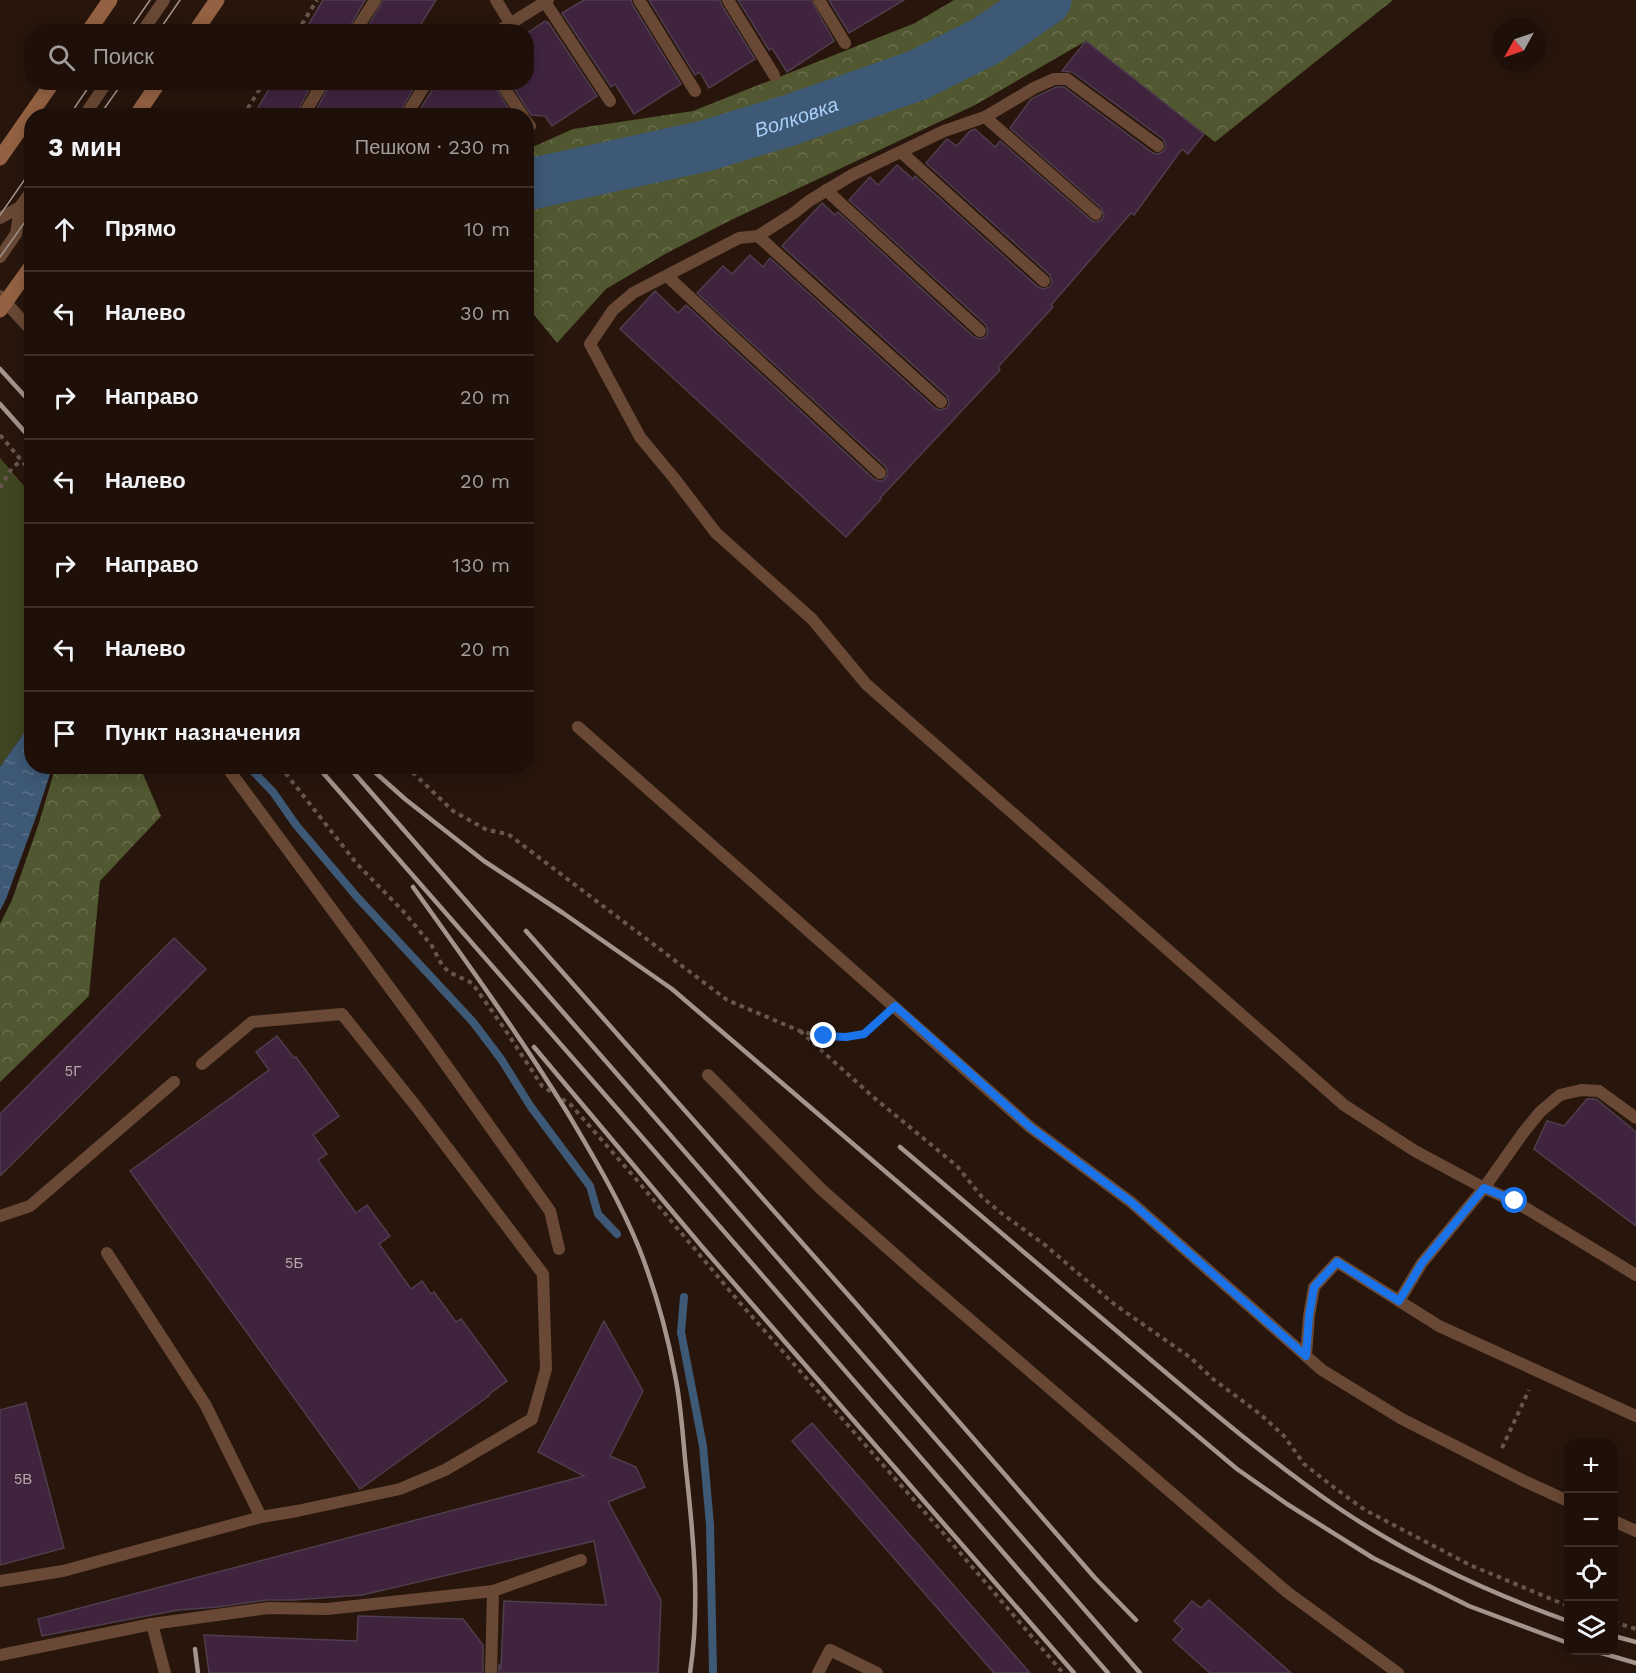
<!DOCTYPE html>
<html lang="ru">
<head>
<meta charset="utf-8">
<style>
  :root { --surface:#1e1009; --page:#261912; --text:#f1f3f6; --muted:#a19d9c; --line:#3c302a }
  body { margin:0; font-family:"Work Sans",sans-serif; background:var(--page); color:var(--text) }
  .controls { position:absolute; right:18px; bottom:18px; display:grid; overflow:hidden; border-radius:12px; box-shadow:0 3px 15px #0003 }
  .controls button { width:54px; height:54px; display:grid; place-items:center; padding:0; border:0; border-bottom:2px solid var(--line); background:var(--surface); color:var(--text); font:30px sans-serif }
  .compass { position:absolute; left:1492px; top:18px; width:54px; height:54px; border-radius:50%; background:var(--surface); box-shadow:0 3px 15px #0003; rotate:230deg }
  .stop { position:absolute; width:18px; height:18px; margin:-14px; border:4px solid #1a73e8; border-radius:50%; background:#fff }
  .stop.end { background:#1a73e8; border-color:#fff; box-shadow:0 2px 6px #0008 }
  .list { margin:0; padding:0; list-style:none }
  h2 { display:flex; justify-content:space-between; align-items:center; height:78px; margin:0; padding:0 24px; font-size:26px }
  h2 small { font-size:20px; font-weight:400; color:var(--muted) }
  .list li { display:grid; grid-template-columns:39px 1fr auto; gap:18px; align-items:center; box-sizing:border-box; height:84px; padding:0 24px; border-top:2px solid var(--line) }
  .list b { display:block; font-size:22px; white-space:nowrap }
  .list em { font-size:20px; font-style:normal; color:var(--muted) }
  .icon { flex:none; width:33px; height:33px; fill:none; stroke:currentColor; stroke-width:2; stroke-linecap:round; stroke-linejoin:round }
  .map { position:relative; flex:none; width:1636px; height:1673px; overflow:hidden }
  .search { position:absolute; background:var(--surface); box-shadow:0 3px 15px #0003; left:24px; top:24px; width:510px; height:66px; display:flex; align-items:center; gap:15px; box-sizing:border-box; padding:0 21px; border-radius:24px; color:var(--muted); font-size:22px }
  .panel { position:absolute; background:var(--surface); box-shadow:0 3px 15px #0003; left:24px; top:108px; width:510px; height:666px; border-radius:24px }
  .map>svg:first-child { display:block }
  .forest { fill:url(#forest-crowns) }
  .park { fill:#404621 }
  .water { fill:url(#water-ripples) }
  .lines { fill:none; stroke-linecap:round; stroke-linejoin:round }
  .stream { stroke:#3e5976; stroke-width:8 }
  .river { stroke:#3e5976; stroke-width:51 }
  .building { fill:#40243e; stroke:#4e3e4d; stroke-width:1.5 }
  .path { stroke:#66564d; stroke-width:4; stroke-dasharray:4.5 4.5; stroke-linecap:butt }
  .service { stroke:#694935; stroke-width:12 }
  .secondary { stroke:#946242; stroke-width:15 }
  .tram { stroke:#a3948c; stroke-width:1.5 }
  .rail { stroke:#a3948c; stroke-width:4.5 }
  .route { stroke:#1a73e8; stroke-width:8 }
  .labels { text-anchor:middle; dominant-baseline:central; stroke-width:6; stroke-linejoin:round; paint-order:stroke }
  .number-label { font-size:15px; fill:#b6a6a7 }
  .water-label { font-size:20px; font-style:italic; fill:#aad0f9; stroke:#0b0502 }
</style>
</head>
<body>
<div class="map">
<svg width="1636" height="1673" viewBox="0 0 1636 1673">
  <defs>
    <pattern id="forest-crowns" width="20" height="18" patternUnits="userSpaceOnUse" patternTransform="scale(1.5)"><rect width="20" height="18" fill="#515730"/><path d="M2 6a3 3 0 1 1 6 0M12 15a3 3 0 1 1 6 0" fill="none" stroke="#6a6e4d"/></pattern>
    <pattern id="water-ripples" width="26" height="14" patternUnits="userSpaceOnUse" patternTransform="scale(1.5)"><rect width="26" height="14" fill="#3e5976"/><path d="M2 4q2-2 4 0t4 0M15 11q2-2 4 0t4 0" fill="none" stroke="#597088"/></pattern>
  </defs>
  <rect width="100%" height="100%" fill="#28160c"/>
  <!-- forest -->
  <g class="forest">
    <path d="M 954,0 L 1393,0 L 1215,142 L 1086,41 L 975,105 L 729,221 L 665,254 L 606,289 L 557,343 L 527,306 L 526,150 L 573,129 L 693,111 L 915,23 Z"/>
    <path d="M 59,767 L 140,767 L 161,816 L 100,881 L 89,996 L 0,1082 L 0,924 L 12,900 L 39,823 L 54,772 Z"/>
  </g>
  <!-- park -->
  <path class="park" d="M 0,458 L 32,495 L 31,723 L 0,767 Z"/>
  <!-- water -->
  <path class="water" d="M 31,723 L 32,766 L 54,767 L 51,771 L 37,814 L 6,899 L 0,911 L 0,767 Z"/>
  <g class="lines">
    <!-- stream -->
    <g class="stream">
      <path d="M 248,766 L 273,792 L 296,825 L 357,897 L 473,1022 L 501,1059 L 531,1107 L 590,1186 L 598,1214 L 617,1234"/>
      <path d="M 684,1297 L 681,1332 L 703,1446 L 710,1525 L 713,1671"/>
    </g>
    <!-- river -->
    <path class="river" id="s1" d="M 526,185 L 705,146 L 790,120 L 918,75 L 986,41 L 1046,0"/>
  </g>
  <!-- building -->
  <g class="building">
    <path d="M 323,0 L 365,0 L 347,32 L 304,32 Z"/>
    <path d="M 383,0 L 436,0 L 416,32 L 365,32 Z"/>
    <path d="M 584,0 L 631,0 L 632,4 L 681,84 L 634,114 L 615,84 L 611,87 L 562,13 Z"/>
    <path d="M 649,0 L 720,0 L 721,4 L 755,59 L 709,88 L 700,72 L 695,75 Z"/>
    <path d="M 738,0 L 811,0 L 834,41 L 787,72 L 772,48 L 769,50 Z"/>
    <path d="M 829,0 L 904,0 L 849,33 Z"/>
    <path d="M 545,21 L 547,23 L 548,22 L 597,96 L 552,126 L 545,116 L 531,115 L 510,82 L 526,82 L 526,34 Z"/>
    <path d="M 1086,41 L 1204,134 L 1188,154 L 1182,149 L 1134,215 L 1131,213 L 1051,305 L 1053,307 L 998,367 L 1000,370 L 880,498 L 881,499 L 846,537 L 620,329 L 655,291 L 678,313 L 686,305 L 874,479 L 879,481 L 883,481 L 888,474 L 886,467 L 697,293 L 723,266 L 732,274 L 750,255 L 763,267 L 770,258 L 935,408 L 940,410 L 947,408 L 949,403 L 947,396 L 782,246 L 822,203 L 835,215 L 838,212 L 974,337 L 979,339 L 986,337 L 988,332 L 986,325 L 849,200 L 870,177 L 878,185 L 897,165 L 913,179 L 915,176 L 1038,287 L 1043,289 L 1050,287 L 1052,282 L 1050,275 L 926,163 L 947,139 L 957,146 L 970,131 L 975,129 L 995,147 L 1000,141 L 1091,220 L 1095,222 L 1102,220 L 1104,215 L 1101,208 L 1010,128 L 1031,99 L 1056,87 L 1064,87 L 1153,153 L 1158,154 L 1164,151 L 1166,146 L 1163,139 L 1072,72 L 1062,71 Z"/>
    <path d="M 273,82 L 313,82 L 295,116 L 253,116 Z"/>
    <path d="M 331,82 L 417,82 L 398,116 L 313,116 Z"/>
    <path d="M 437,82 L 492,82 L 513,116 L 416,116 Z"/>
    <path d="M 174,938 L 206,969 L 0,1176 L 0,1114 Z"/>
    <path d="M 277,1036 L 294,1058 L 296,1057 L 339,1116 L 313,1135 L 327,1154 L 318,1160 L 356,1213 L 367,1205 L 390,1236 L 379,1244 L 411,1289 L 422,1281 L 431,1294 L 434,1292 L 456,1322 L 461,1319 L 507,1381 L 488,1395 L 489,1396 L 360,1489 L 130,1171 L 269,1070 L 256,1052 Z"/>
    <path d="M 1587,1099 L 1596,1099 L 1636,1132 L 1636,1226 L 1534,1149 L 1547,1121 L 1564,1126 Z"/>
    <path d="M 604,1321 L 643,1391 L 610,1456 L 636,1467 L 645,1487 L 608,1502 L 661,1600 L 658,1673 L 499,1673 L 499,1665 L 501,1668 L 504,1601 L 606,1605 L 594,1541 L 362,1595 L 294,1600 L 267,1600 L 218,1607 L 178,1610 L 42,1636 L 38,1619 L 584,1476 L 538,1452 Z"/>
    <path d="M 26,1403 L 64,1548 L 0,1565 L 0,1410 Z"/>
    <path d="M 812,1423 L 1030,1673 L 994,1673 L 792,1441 Z"/>
    <path d="M 1209,1600 L 1291,1673 L 1210,1673 L 1173,1640 L 1183,1629 L 1174,1621 L 1192,1601 L 1201,1608 Z"/>
    <path d="M 358,1616 L 463,1619 L 483,1645 L 483,1673 L 209,1673 L 204,1635 L 357,1641 Z"/>
  </g>
  <g class="lines">
    <!-- path -->
    <g class="path">
      <path d="M 297,32 L 317,0"/>
      <path d="M 243,116 L 264,82"/>
      <path d="M 0,435 L 32,473"/>
      <path d="M 0,488 L 12,468 L 22,460"/>
      <path d="M 280,766 L 357,864 L 403,911 L 432,946 L 442,965 L 449,972 L 472,983 L 504,1028 L 542,1086 L 571,1105 L 636,1179 L 740,1303 L 944,1534 L 1063,1673"/>
      <path d="M 406,766 L 453,811 L 487,830 L 508,834 L 727,1000 L 800,1031 L 823,1037 L 846,1037 L 865,1034 L 881,1020"/>
      <path d="M 800,1031 L 872,1096 L 957,1166 L 982,1197 L 1001,1213 L 1045,1245 L 1114,1304 L 1191,1358 L 1213,1379 L 1260,1414 L 1284,1436 L 1304,1464 L 1336,1489 L 1365,1510 L 1470,1565 L 1568,1606"/>
      <path d="M 1502,1448 L 1529,1390"/>
      <path d="M 1614,1622 L 1636,1629"/>
    </g>
    <!-- service -->
    <g class="service">
      <path d="M 496,0 L 510,23"/>
      <path d="M 639,0 L 695,91"/>
      <path d="M 728,0 L 774,75"/>
      <path d="M 819,0 L 845,43"/>
      <path d="M 545,2 L 610,101"/>
      <path d="M 142,32 L 164,0"/>
      <path d="M 355,32 L 375,0"/>
      <path d="M 497,32 L 548,0"/>
      <path d="M 500,82 L 523,116"/>
      <path d="M 84,116 L 107,82"/>
      <path d="M 303,116 L 323,82"/>
      <path d="M 406,116 L 423,88 L 429,82"/>
      <path d="M 985,117 L 1096,214"/>
      <path d="M 526,121 L 530,126 L 526,132"/>
      <path d="M 1158,146 L 1067,79 L 1054,79 L 1034,88 L 985,117 L 944,131 L 852,175 L 809,201 L 794,213 L 758,236 L 739,238 L 633,293 L 613,310 L 590,344 L 640,437 L 674,478 L 716,533 L 812,619 L 866,684 L 1344,1105 L 1415,1151 L 1484,1188 L 1514,1201 L 1636,1275"/>
      <path d="M 901,152 L 1044,281"/>
      <path d="M 826,190 L 980,331"/>
      <path d="M 0,218 L 20,207 L 32,190"/>
      <path d="M 758,236 L 941,402"/>
      <path d="M 0,257 L 16,234 L 20,207"/>
      <path d="M 667,276 L 880,473"/>
      <path d="M 0,296 L 32,331"/>
      <path d="M 578,727 L 1030,1127 L 1131,1202 L 1322,1370 L 1402,1419 L 1524,1481 L 1568,1501"/>
      <path d="M 226,766 L 429,1041 L 550,1211 L 559,1249"/>
      <path d="M 708,1075 L 822,1190 L 918,1275 L 1287,1592 L 1398,1673"/>
      <path d="M 0,1216 L 30,1206 L 174,1082"/>
      <path d="M 107,1253 L 205,1404 L 261,1517"/>
      <path d="M 1399,1301 L 1422,1263 L 1484,1188 L 1523,1133 L 1540,1112 L 1560,1095 L 1581,1090 L 1599,1091 L 1636,1118"/>
      <path d="M 1306,1356 L 1309,1316 L 1314,1287 L 1337,1262 L 1439,1326 L 1636,1416"/>
      <path d="M 1614,1521 L 1636,1531"/>
      <path d="M 0,1581 L 63,1571 L 261,1517 L 297,1511 L 400,1489 L 445,1470 L 532,1419 L 546,1369 L 543,1274 L 415,1105 L 342,1014 L 252,1022 L 202,1064"/>
      <path d="M 152,1624 L 268,1608 L 327,1609 L 493,1591 L 581,1560"/>
      <path d="M 0,1655 L 152,1624 L 165,1673"/>
      <path d="M 491,1673 L 493,1591"/>
      <path d="M 818,1673 L 830,1650 L 877,1673"/>
    </g>
    <!-- secondary -->
    <g class="secondary">
      <path d="M 88,32 L 110,0"/>
      <path d="M 195,32 L 217,0"/>
      <path d="M 136,116 L 159,82"/>
      <path d="M 0,158 L 53,82"/>
      <path d="M 0,310 L 32,265"/>
    </g>
    <!-- tram -->
    <g class="tram">
      <path d="M 128,32 L 150,0"/>
      <path d="M 158,32 L 180,0"/>
      <path d="M 69,116 L 92,82"/>
      <path d="M 99,116 L 123,82"/>
      <path d="M 0,215 L 32,169"/>
      <path d="M 0,257 L 32,212"/>
    </g>
    <!-- rail -->
    <g class="rail">
      <path d="M 0,369 L 32,404"/>
      <path d="M 0,404 L 32,440"/>
      <path d="M 317,766 L 648,1144 L 1108,1673"/>
      <path d="M 348,766 L 1140,1673"/>
      <path d="M 368,766 L 405,799 L 484,861 L 563,913 L 672,989 L 1025,1291 L 1237,1469 L 1287,1504 L 1373,1558 L 1469,1606 L 1568,1643"/>
      <path d="M 413,887 C 466,961 519,1035 567,1112 C 593,1156 620,1201 639,1248 C 655,1289 667,1332 675,1375 C 682,1409 683,1444 687,1478 C 694,1543 700,1608 690,1673"/>
      <path d="M 526,931 L 858,1306 L 1095,1578 L 1136,1620"/>
      <path d="M 534,1047 L 704,1249 L 1074,1673"/>
      <path d="M 900,1147 C 972,1208 1045,1270 1118,1332 C 1189,1392 1260,1454 1337,1507 C 1409,1556 1487,1592 1568,1621"/>
      <path d="M 1614,1636 L 1636,1642"/>
      <path d="M 195,1649 L 198,1673"/>
      <path d="M 1591,1650 L 1636,1663"/>
    </g>
  </g>
  <g class="lines">
    <!-- route -->
    <path class="route" d="M 824,1036 L 846,1037 L 864,1034 L 895,1006 L 1030,1127 L 1131,1202 L 1306,1356 L 1309,1316 L 1314,1287 L 1337,1262 L 1399,1301 L 1422,1263 L 1484,1188 L 1515,1201"/>
  </g>
  <g class="labels">
    <!-- number labels -->
    <g class="number-label">
      <text x="73" y="1071">5Г</text>
      <text x="294" y="1263">5Б</text>
      <text x="23" y="1479">5В</text>
    </g>
    <!-- water labels -->
    <g class="water-label">
      <text stroke="none"><textPath href="#s1" startOffset="279">Волковка</textPath></text>
    </g>
  </g>
</svg>
<div class="controls">
<button>+</button>
<button>−</button>
<button><svg class="icon" aria-label="locate" viewBox="0 0 24 24"><circle cx="12" cy="12" r="6"/><path d="M12 2v4M12 18v4M2 12h4M18 12h4"/></svg></button>
<button><svg class="icon" aria-label="layers" viewBox="0 0 24 24"><path d="M12 4l9 5-9 5-9-5zM3 14l9 5 9-5"/></svg></button>
</div>
<svg class="compass" viewBox="-18 -18 36 36"><path d="M0-13l5 13h-10z" fill="#e53935"/><path d="M0 13l5-13h-10z" fill="#a19d9c"/></svg>
<div class="stop" style="left:1515px;top:1201px"></div>
<div class="stop end" style="left:824px;top:1036px"></div>
<div class="search"><svg class="icon" aria-label="search" viewBox="0 0 24 24"><circle cx="10" cy="10" r="6"/><path d="M15 15l6 6"/></svg>Поиск</div>
<section class="panel">
<h2>3 мин<small>Пешком · 230 m</small></h2>
<ul class="list">
<li><svg class="icon" aria-label="ahead" viewBox="0 0 24 24"><path d="M12 20V5M6 11l6-6 6 6"/></svg><div><b>Прямо</b></div><em>10 m</em></li>
<li><svg class="icon" aria-label="left" viewBox="0 0 24 24"><path d="M17 20v-9H6M10 6l-5 5 5 5"/></svg><div><b>Налево</b></div><em>30 m</em></li>
<li><svg class="icon" aria-label="right" viewBox="0 0 24 24"><path d="M7 20v-9h11M14 6l5 5-5 5"/></svg><div><b>Направо</b></div><em>20 m</em></li>
<li><svg class="icon" aria-label="left" viewBox="0 0 24 24"><path d="M17 20v-9H6M10 6l-5 5 5 5"/></svg><div><b>Налево</b></div><em>20 m</em></li>
<li><svg class="icon" aria-label="right" viewBox="0 0 24 24"><path d="M7 20v-9h11M14 6l5 5-5 5"/></svg><div><b>Направо</b></div><em>130 m</em></li>
<li><svg class="icon" aria-label="left" viewBox="0 0 24 24"><path d="M17 20v-9H6M10 6l-5 5 5 5"/></svg><div><b>Налево</b></div><em>20 m</em></li>
<li><svg class="icon" aria-label="arrive" viewBox="0 0 24 24"><path d="M6 21V4h12l-3 4 3 4H6"/></svg><div><b>Пункт назначения</b></div></li>
</ul>
</section>
</div>
</body>
</html>
